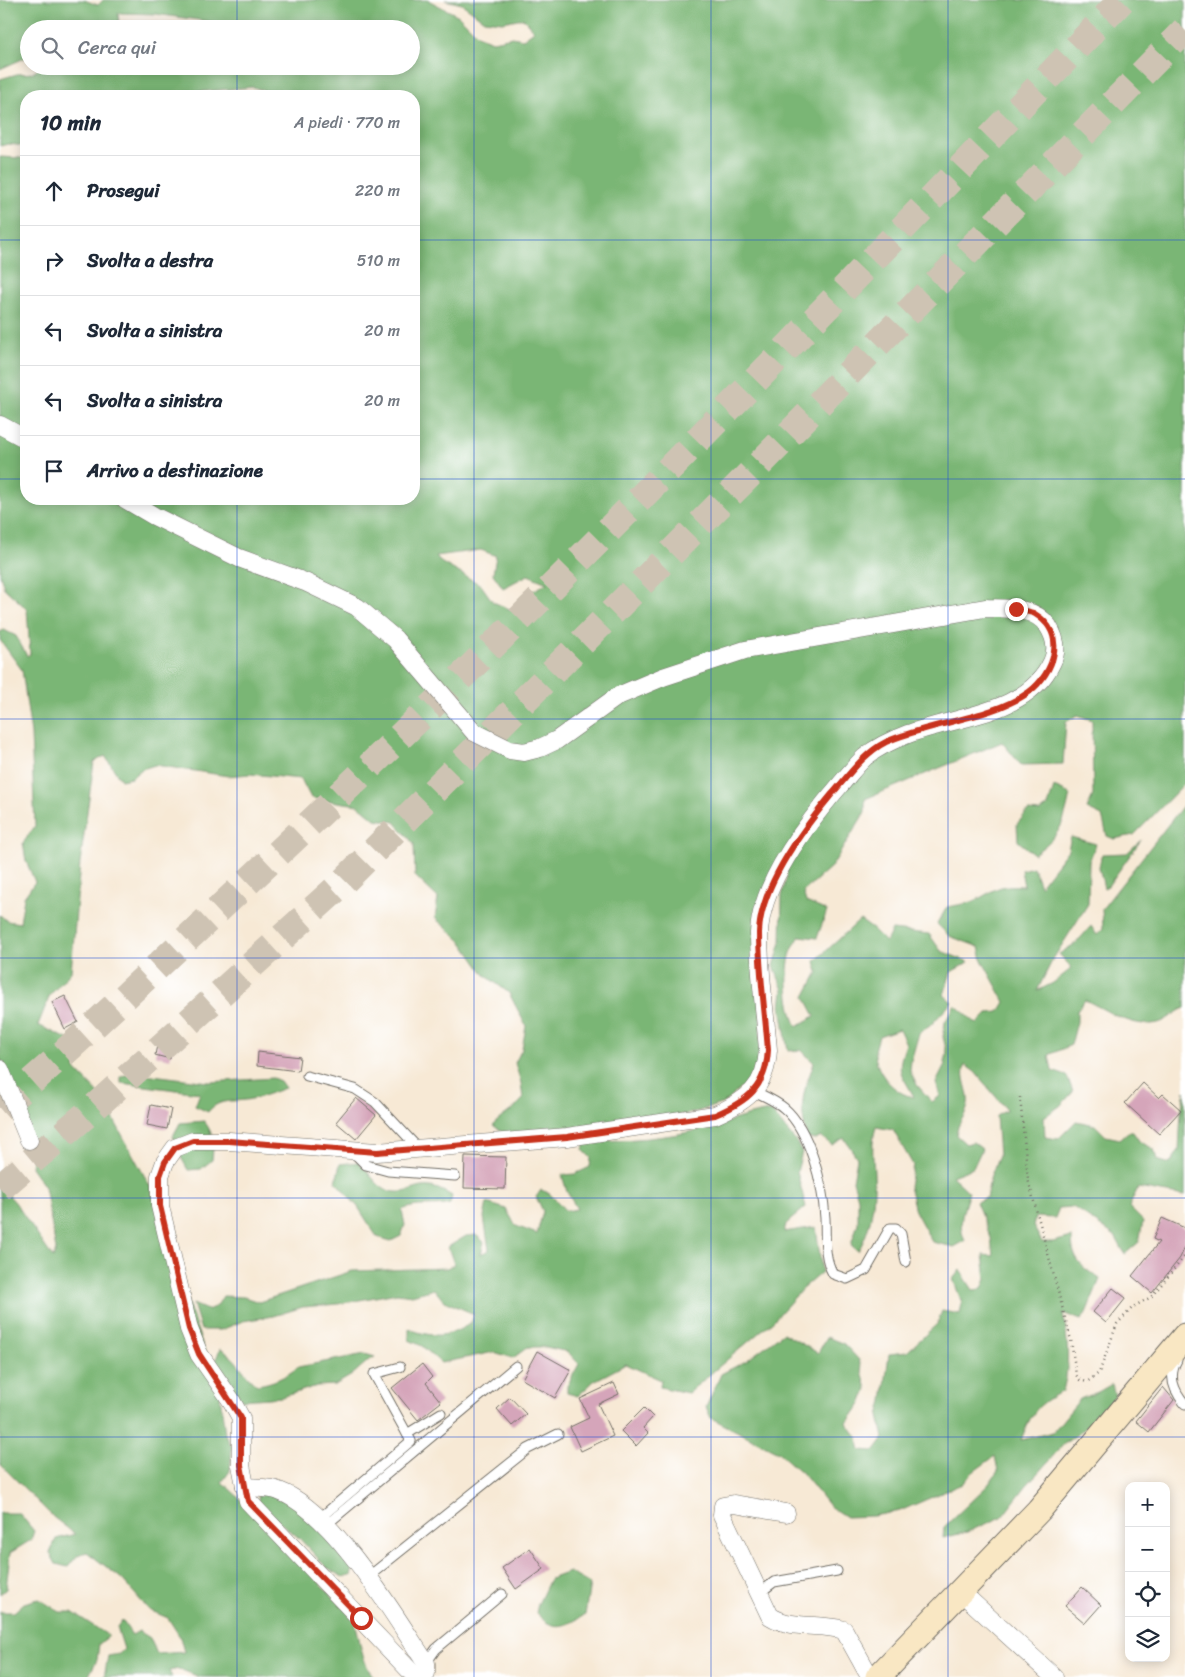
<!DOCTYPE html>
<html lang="it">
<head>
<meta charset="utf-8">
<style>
  :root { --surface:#fff; --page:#f2f2f3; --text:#1f2937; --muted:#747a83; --line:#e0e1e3 }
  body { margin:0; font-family:Sriracha,sans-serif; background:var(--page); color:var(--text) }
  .controls { position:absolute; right:15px; bottom:15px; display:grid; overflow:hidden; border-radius:10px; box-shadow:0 2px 12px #0003 }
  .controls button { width:45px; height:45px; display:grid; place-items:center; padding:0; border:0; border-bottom:1px solid var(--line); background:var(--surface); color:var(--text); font:25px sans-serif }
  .stop { position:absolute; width:15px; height:15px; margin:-11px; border:4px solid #c8321e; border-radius:50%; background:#fff }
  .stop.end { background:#c8321e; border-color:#fff; box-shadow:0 1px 5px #0008 }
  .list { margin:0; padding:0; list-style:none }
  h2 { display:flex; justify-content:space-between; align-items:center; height:65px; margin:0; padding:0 20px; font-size:21px }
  h2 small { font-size:16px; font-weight:400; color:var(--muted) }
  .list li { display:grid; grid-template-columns:32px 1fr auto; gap:15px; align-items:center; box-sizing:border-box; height:70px; padding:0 20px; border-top:1px solid var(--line) }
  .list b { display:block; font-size:19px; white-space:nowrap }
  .list em { font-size:16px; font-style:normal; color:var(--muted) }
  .icon { flex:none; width:28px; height:28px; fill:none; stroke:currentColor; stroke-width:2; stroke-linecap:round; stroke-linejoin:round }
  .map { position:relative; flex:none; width:1185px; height:1677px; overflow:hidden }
  .search { position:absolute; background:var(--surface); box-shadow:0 2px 12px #0003; left:20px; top:20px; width:400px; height:55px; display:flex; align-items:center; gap:12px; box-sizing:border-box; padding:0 18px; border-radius:28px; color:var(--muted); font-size:19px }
  .panel { position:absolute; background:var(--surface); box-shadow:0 2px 12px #0003; left:20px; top:90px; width:400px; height:415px; border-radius:20px }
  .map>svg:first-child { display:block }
  .forest { fill:#7ab674; stroke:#527050; fill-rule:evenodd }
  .building { fill:#d5a5ba }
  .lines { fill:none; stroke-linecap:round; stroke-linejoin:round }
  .highway-tunnel { stroke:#cec3b3; stroke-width:28; stroke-dasharray:28 14; stroke-linecap:butt }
  .lane-casing { stroke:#726e66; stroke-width:11 }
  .street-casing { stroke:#726e66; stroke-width:19 }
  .secondary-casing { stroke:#726e66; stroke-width:27 }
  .path { stroke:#726e66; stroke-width:2.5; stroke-dasharray:1 4; stroke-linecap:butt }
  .lane { stroke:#fff; stroke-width:9 }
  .street { stroke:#fff; stroke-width:18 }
  .secondary { stroke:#f9e7c3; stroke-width:25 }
  .route { stroke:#c8321e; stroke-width:6 }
  .grid { fill:none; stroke:#1d4ed8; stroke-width:1; stroke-opacity:0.55 }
</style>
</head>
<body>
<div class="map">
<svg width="1185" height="1677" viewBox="0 0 1185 1677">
  <rect width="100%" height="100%" fill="#fff"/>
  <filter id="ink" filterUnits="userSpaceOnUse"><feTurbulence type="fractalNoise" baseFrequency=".02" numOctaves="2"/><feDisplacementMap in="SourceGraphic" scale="10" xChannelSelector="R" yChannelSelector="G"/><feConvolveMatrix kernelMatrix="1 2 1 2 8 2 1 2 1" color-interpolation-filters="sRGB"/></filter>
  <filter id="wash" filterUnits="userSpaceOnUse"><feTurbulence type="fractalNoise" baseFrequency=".0096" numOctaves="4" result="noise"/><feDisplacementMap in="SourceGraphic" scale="20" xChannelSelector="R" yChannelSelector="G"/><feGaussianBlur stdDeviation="1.12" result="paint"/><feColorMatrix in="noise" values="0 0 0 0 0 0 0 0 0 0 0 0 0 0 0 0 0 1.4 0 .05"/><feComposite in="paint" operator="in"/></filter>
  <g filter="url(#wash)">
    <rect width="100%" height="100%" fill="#f7e9d5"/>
    <!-- forest -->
    <g class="forest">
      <path d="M 0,0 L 84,0 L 98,5 L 103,0 L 428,0 L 459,16 L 479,36 L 493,41 L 512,37 L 523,39 L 534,31 L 523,18 L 502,22 L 484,20 L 462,4 L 445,0 L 1185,0 L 1185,783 L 1134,835 L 1114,839 L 1107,836 L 1102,816 L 1087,809 L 1093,795 L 1092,720 L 1077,715 L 1066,722 L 1063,764 L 1021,765 L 1002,742 L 865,799 L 865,812 L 832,866 L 803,892 L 806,902 L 827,911 L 817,938 L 800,936 C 797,941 793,947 791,953 C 785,970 788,1011 797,1026 L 815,1016 L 805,997 L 818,972 L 815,961 L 860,920 L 874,930 L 886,942 L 892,930 L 929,934 L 941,951 L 969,962 L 951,972 L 944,995 L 952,1002 L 930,1026 L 919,1033 L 911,1061 L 910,1071 L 917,1085 L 932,1102 L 940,1096 L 936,1083 L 944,1067 L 947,1053 L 943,1037 L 945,1022 L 955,1005 L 977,1024 L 988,1013 L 999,1012 L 1005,1002 L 982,960 L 979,947 L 949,936 L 937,924 L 947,907 C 956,905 970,904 978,899 C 1000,887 998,885 1024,886 L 1021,870 L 1033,867 L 1040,886 L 1068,850 L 1071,837 L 1096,844 L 1089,862 L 1088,904 L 1053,959 L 1037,991 L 1053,983 L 1072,968 L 1059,954 L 1076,943 L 1091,926 L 1097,935 L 1103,929 L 1102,909 L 1185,803 L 1185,1008 C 1176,1011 1167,1021 1158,1023 C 1132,1029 1107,1010 1085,1000 L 1077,1010 L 1077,1022 L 1071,1045 L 1049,1055 L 1052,1071 L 1067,1076 L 1073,1092 L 1060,1106 L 1044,1117 L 1045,1137 L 1058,1139 L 1076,1121 L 1095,1125 L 1106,1136 L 1120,1139 L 1128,1132 L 1133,1132 L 1140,1142 L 1154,1149 L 1157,1160 L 1170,1164 L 1179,1150 L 1181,1112 L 1185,1091 L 1185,1196 L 1138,1188 L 1129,1207 L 1143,1221 L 1139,1242 L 1125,1254 L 1115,1236 L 1073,1207 L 1059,1208 L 1055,1218 L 1035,1217 L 1033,1226 L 1042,1242 L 1053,1242 L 1072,1237 C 1072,1261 1082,1267 1100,1279 L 1086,1313 L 1081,1320 L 1063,1313 C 1068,1340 1070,1365 1063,1391 C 1036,1405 1032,1412 1021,1440 L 1053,1432 L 1080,1399 L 1098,1392 L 1112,1384 L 1115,1396 L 1087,1427 L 1064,1444 L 1026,1486 L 1002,1517 L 967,1532 L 943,1538 L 944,1527 L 988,1485 L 998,1471 L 995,1456 L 973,1472 L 962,1484 L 900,1511 L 873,1516 L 846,1517 L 829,1506 L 805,1476 L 778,1452 L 711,1418 L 706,1407 L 721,1374 L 746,1361 L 783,1333 L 818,1353 L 827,1337 L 844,1344 L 859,1360 L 867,1389 L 862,1402 L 847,1423 L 858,1438 L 861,1450 L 874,1451 L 884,1438 L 879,1416 L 883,1401 L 889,1354 L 907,1352 L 937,1324 L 942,1311 L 960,1314 L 962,1303 L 953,1279 L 960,1270 L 973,1290 L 982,1289 L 986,1279 L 983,1255 L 993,1256 L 991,1238 L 976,1202 L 986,1198 L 991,1175 L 999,1156 L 996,1116 L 1007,1110 L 975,1072 L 965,1065 C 960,1079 970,1090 968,1105 C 966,1116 957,1123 956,1135 L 966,1144 L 973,1142 L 982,1149 L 973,1168 L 952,1176 L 969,1192 C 964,1209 957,1224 965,1241 L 954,1247 L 932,1242 L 915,1211 L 909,1186 L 913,1165 L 893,1130 L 876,1127 C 871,1143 873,1156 874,1173 C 875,1200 872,1228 858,1251 L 851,1245 L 858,1223 L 858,1198 L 853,1181 L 857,1158 L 844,1138 L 832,1145 L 821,1137 L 816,1140 L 807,1138 C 799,1104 802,1095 814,1063 L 801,1050 L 788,1051 L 781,1007 L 783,990 L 774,966 L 781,942 L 782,896 L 788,870 L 763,894 L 760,1060 L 749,1081 L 724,1103 L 693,1113 L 589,1129 L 504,1134 L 493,1125 C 503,1115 514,1110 523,1099 L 521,1083 L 515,1063 L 522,1049 L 526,1026 L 509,993 L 485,975 L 462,942 L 435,918 L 438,898 L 415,876 L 414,844 L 395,822 L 375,819 L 358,805 L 311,798 L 301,779 L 250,774 L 228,776 L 155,765 L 142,769 L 131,778 L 121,780 L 105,756 L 94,762 L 80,863 L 71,972 L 50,995 L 38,1025 L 74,1042 L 82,1055 L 74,1068 L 101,1096 L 151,1188 L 164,1234 L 220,1395 L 225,1434 L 232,1447 L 230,1471 L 222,1482 L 246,1504 L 354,1619 C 361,1639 360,1661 374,1677 L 200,1677 L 179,1669 L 169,1671 L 172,1677 L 104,1677 L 108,1656 L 119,1654 L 124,1649 L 117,1627 L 122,1620 L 132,1635 L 139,1631 L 150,1638 L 157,1654 L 184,1652 L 180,1637 L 168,1618 L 149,1610 L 122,1579 L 87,1552 L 78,1555 L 68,1567 L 56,1564 L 50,1553 L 56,1539 L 75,1534 L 53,1517 L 0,1464 L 0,1186 L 15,1202 L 53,1258 L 56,1250 L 45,1187 L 31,1167 L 33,1151 L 0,1058 L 0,915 L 7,921 L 20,923 L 24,897 L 35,882 L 26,861 L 23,843 L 35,826 L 31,734 L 22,670 L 0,640 L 0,632 L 4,630 L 16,636 L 27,656 L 30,654 L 27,609 L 4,588 L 0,574 L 0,157 L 21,158 L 26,161 L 26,499 L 414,499 L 414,96 L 281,96 L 253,87 L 197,92 L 183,96 L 26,96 L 26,146 L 8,144 L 0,146 L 0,79 L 17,74 L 33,73 L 39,67 L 36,66 L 411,66 L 411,29 L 228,29 L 228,24 L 155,14 L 118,13 L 119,23 L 163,25 L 184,29 L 29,29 L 29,56 L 0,69 ZM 481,550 L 496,556 L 493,574 L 503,588 L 528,575 L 547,583 L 522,597 L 512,610 L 493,602 L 481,585 L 442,563 L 436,556 ZM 899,1029 L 906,1044 C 895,1074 901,1071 914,1097 C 896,1095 877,1074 875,1055 C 874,1051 878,1041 879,1036 Z"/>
      <path d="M 1054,787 L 1070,794 C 1064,824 1060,836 1034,854 L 1018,841 L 1017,824 L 1028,811 L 1040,812 L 1048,806 Z"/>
      <path d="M 1141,840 L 1108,886 L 1104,888 L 1099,867 L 1102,854 L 1127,853 Z"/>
      <path d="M 136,1073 L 209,1082 L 273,1078 L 280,1081 L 285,1088 C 274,1092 262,1097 251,1099 C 234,1103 220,1097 208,1112 L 195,1106 L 200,1093 L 121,1083 L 121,1076 Z"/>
      <path d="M 771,1111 L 797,1143 L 802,1152 L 797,1172 L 806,1207 L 786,1224 L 784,1232 L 816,1227 L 822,1272 L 802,1289 L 774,1320 L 688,1393 L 660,1387 L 661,1380 L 626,1364 L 594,1381 L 578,1396 L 567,1393 L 567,1386 L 579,1364 L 568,1352 L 546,1347 L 528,1347 L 513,1358 L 494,1352 L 441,1363 L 422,1346 L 409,1340 L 409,1329 C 434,1338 448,1338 471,1323 L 474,1314 L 444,1301 L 434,1289 L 412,1295 L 397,1293 L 338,1304 L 303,1307 L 273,1316 L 243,1321 L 221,1330 L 201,1330 L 193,1304 L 207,1310 L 217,1306 L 223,1296 L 244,1297 L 259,1302 L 352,1271 L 447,1268 L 454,1264 L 448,1247 L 466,1236 L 476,1235 L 484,1242 L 481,1254 L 489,1250 L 484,1217 L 487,1203 L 506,1209 L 516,1226 L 537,1234 L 543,1211 L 536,1197 L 541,1190 L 549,1193 L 566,1211 L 577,1209 L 567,1192 L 562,1175 L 575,1174 L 590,1167 L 591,1158 L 583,1150 L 585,1141 C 624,1141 665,1138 704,1129 C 726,1123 747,1114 771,1111 Z"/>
      <path d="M 204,1121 C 214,1134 214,1143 212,1160 L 201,1169 L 188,1170 L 177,1150 L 173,1136 L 180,1123 Z"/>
      <path d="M 358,1162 C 368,1170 377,1188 389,1191 C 417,1197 418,1175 452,1196 L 450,1204 C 434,1208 417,1203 402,1210 L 405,1225 L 401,1236 L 391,1241 L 377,1237 L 358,1207 L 336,1182 L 340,1164 Z"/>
      <path d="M 220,1349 C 236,1356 243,1374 257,1385 C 272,1383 286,1377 298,1367 L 365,1354 L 375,1357 L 369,1360 L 352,1375 L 335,1385 L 317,1386 L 282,1397 L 242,1400 L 214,1364 Z"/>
      <path d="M 259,1490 L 302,1508 L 353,1569 L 351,1576 L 343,1577 L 328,1569 L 299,1538 L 262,1508 L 258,1500 Z"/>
      <path d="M 0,1513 L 19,1513 L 34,1531 L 31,1540 L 10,1553 L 6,1589 L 0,1594 Z"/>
      <path d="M 569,1572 L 590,1584 L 585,1615 C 565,1626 554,1633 536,1613 L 538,1604 L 550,1579 Z"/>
      <path d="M 39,1599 L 60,1612 L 72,1612 L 109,1636 L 99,1644 L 97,1660 L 88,1677 L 0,1677 L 0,1612 L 14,1612 L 24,1603 Z"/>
    </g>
    <g id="blocks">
      <!-- building -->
      <g class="building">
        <path d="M 65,996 L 78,1022 L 65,1029 L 52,1002 Z"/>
        <path d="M 159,1035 L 175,1038 L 170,1059 L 155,1055 Z"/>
        <path d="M 258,1052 L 300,1057 L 298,1071 L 257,1066 Z"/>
        <path d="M 1143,1083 L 1159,1098 L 1163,1094 L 1181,1110 L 1159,1134 L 1125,1103 Z"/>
        <path d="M 356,1098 L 376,1115 L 356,1139 L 336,1122 Z"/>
        <path d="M 151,1105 L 171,1109 L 167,1129 L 147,1125 Z"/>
        <path d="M 465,1156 L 506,1157 L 505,1189 L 464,1188 Z"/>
        <path d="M 1162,1218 L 1185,1228 L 1185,1247 L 1180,1258 L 1152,1293 L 1132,1276 L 1159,1242 L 1153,1239 Z"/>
        <path d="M 1113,1288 L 1126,1298 L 1106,1323 L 1093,1312 Z"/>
        <path d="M 537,1351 L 571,1370 L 555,1398 L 522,1379 Z"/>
        <path d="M 422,1364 L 432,1377 L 426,1383 L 441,1402 L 418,1420 L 392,1388 Z"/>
        <path d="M 614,1383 L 619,1394 L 598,1404 L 613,1436 L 581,1451 L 570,1427 L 589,1418 L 580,1399 Z"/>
        <path d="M 1163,1387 L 1174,1400 L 1149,1432 L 1136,1421 Z"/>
        <path d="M 510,1397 L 526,1414 L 512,1426 L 497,1409 Z"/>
        <path d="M 644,1408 L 653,1417 L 643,1428 L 648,1433 L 636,1446 L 621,1431 Z"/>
        <path d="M 530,1548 L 544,1569 L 516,1589 L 502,1568 Z"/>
        <path d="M 1082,1587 L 1101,1605 L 1085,1623 L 1065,1606 Z"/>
      </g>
    </g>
  </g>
  <g filter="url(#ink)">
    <use href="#blocks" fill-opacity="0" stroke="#726e66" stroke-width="1"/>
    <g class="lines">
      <!-- highway-tunnel -->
      <g class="highway-tunnel">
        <path d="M 0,1109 C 76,1044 149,974 222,906 C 534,616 827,307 1122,0"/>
        <path d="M 0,1188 L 95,1107 L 337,888 L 752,472 L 1185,30"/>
      </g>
      <defs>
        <g id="lane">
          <path d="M 307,1076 L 355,1089 L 375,1102 L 419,1149"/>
          <path d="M 754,1091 C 764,1096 776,1101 784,1108 C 810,1130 823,1185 825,1218 C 826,1237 823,1256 833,1274 L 847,1279 L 866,1270 L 890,1228 L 896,1228 L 901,1234 L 906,1262"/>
          <path d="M 353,1152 L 366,1165 L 388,1171 L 455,1176"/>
          <path d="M 1177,1360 C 1168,1376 1173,1390 1185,1404"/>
          <path d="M 407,1434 L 441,1413"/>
          <path d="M 320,1518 L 411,1441 L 374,1374 L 400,1367"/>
          <path d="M 326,1525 L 516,1366"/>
          <path d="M 368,1577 L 528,1449 L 558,1434"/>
          <path d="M 758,1594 L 774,1582 L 837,1571"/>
          <path d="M 426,1663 L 436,1649 L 502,1594"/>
        </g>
        <g id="street">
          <path d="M 0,425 L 26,439"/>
          <path d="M 125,499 L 154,516 L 239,558 L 305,582 L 357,607 L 395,639 L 474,732 L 510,750 L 524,752 L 540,748 L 557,740 L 618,696 L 663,677 L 745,650 L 985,608 C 1007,609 1034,606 1048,626 C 1055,637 1058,650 1052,662 C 1028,714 957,716 908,734 C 892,740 878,746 865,757 C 856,765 848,776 840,785 C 808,822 761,882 759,933 C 759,971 765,1011 768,1050 C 766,1087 747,1101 715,1115 L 567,1137 L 377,1152 L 229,1141 L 193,1141 L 175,1148 L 165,1162 L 160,1176 L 160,1206 L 189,1329 L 199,1354 L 231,1400 L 241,1418 L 241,1465 L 248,1501 L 416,1677"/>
          <path d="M 0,1069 L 29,1140"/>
          <path d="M 245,1487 C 256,1488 269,1487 279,1491 C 333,1511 394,1615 426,1663 L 426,1673 L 424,1677"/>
          <path d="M 786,1513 L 734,1504 L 723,1506 L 722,1515 L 770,1616 C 792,1630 820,1623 844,1630 L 870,1677"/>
          <path d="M 961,1592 L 1054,1677"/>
        </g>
        <path id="secondary" d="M 878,1677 L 1039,1510 L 1185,1336"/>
      </defs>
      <!-- lane casing -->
      <use href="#lane" class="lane-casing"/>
      <!-- street casing -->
      <use href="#street" class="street-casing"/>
      <!-- secondary casing -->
      <use href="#secondary" class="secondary-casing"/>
      <!-- path -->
      <path class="path" d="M 1020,1097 L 1028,1179 L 1071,1340 L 1076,1375 L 1080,1380 L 1087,1382 L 1099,1373 L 1117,1324 L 1133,1307 L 1151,1297 L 1185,1256"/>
      <!-- lane -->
      <use href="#lane" class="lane"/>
      <!-- street -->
      <use href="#street" class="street"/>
      <!-- secondary -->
      <use href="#secondary" class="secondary"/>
    </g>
  </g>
  <g class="lines" filter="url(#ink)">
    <!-- route -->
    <path class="route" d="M 361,1618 L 248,1501 L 241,1465 L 241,1418 L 199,1354 L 189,1329 L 160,1206 L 160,1176 L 165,1162 L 175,1148 L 193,1141 L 229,1141 L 377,1152 L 567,1137 L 715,1115 C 748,1101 766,1087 768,1050 C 765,1011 759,971 759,933 C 760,886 803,829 832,794 C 848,776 864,753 886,742 C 928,723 994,718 1029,692 C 1054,673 1068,634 1035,614 C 1030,611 1022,611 1016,609"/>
  </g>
  <!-- grid -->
  <path class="grid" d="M 237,0 L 237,29M 474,0 L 474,1677M 711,0 L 711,1677M 948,0 L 948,1677M 237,66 L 237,96M 0,240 L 26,240M 414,240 L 1185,240M 0,479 L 26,479M 414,479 L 1185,479M 237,499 L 237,1677M 0,719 L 1185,719M 0,958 L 1185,958M 0,1198 L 1185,1198M 0,1437 L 1185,1437"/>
</svg>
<div class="controls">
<button>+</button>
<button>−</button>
<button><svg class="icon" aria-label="locate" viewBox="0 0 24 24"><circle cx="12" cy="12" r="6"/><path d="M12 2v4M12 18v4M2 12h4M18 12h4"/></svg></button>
<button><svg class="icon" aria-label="layers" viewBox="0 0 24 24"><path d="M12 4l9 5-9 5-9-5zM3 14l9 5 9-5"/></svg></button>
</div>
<div class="stop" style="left:361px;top:1618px"></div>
<div class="stop end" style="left:1016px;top:609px"></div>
<div class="search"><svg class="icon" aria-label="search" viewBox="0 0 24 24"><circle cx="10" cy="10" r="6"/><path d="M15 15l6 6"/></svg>Cerca qui</div>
<section class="panel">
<h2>10 min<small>A piedi · 770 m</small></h2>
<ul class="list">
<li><svg class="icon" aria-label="ahead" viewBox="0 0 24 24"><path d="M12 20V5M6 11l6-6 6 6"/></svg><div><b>Prosegui</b></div><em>220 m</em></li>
<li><svg class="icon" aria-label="right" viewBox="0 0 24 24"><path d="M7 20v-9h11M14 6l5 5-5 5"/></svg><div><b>Svolta a destra</b></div><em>510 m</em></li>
<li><svg class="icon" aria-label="left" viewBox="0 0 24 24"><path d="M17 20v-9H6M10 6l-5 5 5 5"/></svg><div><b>Svolta a sinistra</b></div><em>20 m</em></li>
<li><svg class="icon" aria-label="left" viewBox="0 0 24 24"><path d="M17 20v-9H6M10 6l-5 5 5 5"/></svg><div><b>Svolta a sinistra</b></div><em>20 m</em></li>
<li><svg class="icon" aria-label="arrive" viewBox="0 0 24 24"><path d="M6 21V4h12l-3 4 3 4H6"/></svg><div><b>Arrivo a destinazione</b></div></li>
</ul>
</section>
</div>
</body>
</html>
